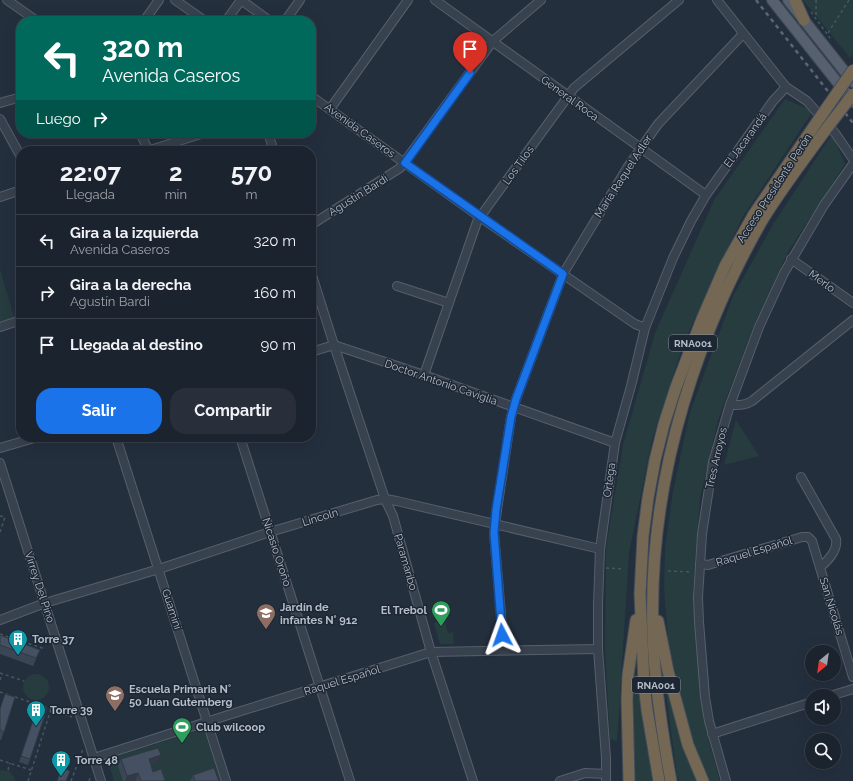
<!DOCTYPE html>
<html lang="es">
<meta charset="utf-8">
<style>
body{margin:0;font-family:Raleway,sans-serif;background:#282f3a;color:#f1f3f6;height:100vh;display:flex;flex-direction:column;font-size:15px;white-space:nowrap}
*{box-sizing:border-box;margin:0}
p{font-size:13px;color:#a0a4aa}
.icon{flex:none;width:22px;height:22px;fill:none;stroke:currentColor;stroke-width:2;stroke-linecap:round;stroke-linejoin:round}
.map{position:relative;flex:1;overflow:hidden}
.sheet{position:absolute;left:16px;top:146px;width:300px;height:296px;display:flex;flex-direction:column;background:#1b232e;border-radius:16px;box-shadow:0 4px 16px #0002,0 0 0 1px #39404a}
.sheet>*{flex:none}
.banner{position:absolute;left:16px;top:16px;width:300px;height:122px;border-radius:16px;box-shadow:0 4px 16px #0002,0 0 0 1px #39404a;background:#00695c;color:#fff;overflow:hidden}
.needle{width:26px;rotate:209deg}
.fabs{position:absolute;left:805px;top:645px;display:grid;gap:8px}
.fabs a{display:grid;place-items:center;width:36px;height:36px;border-radius:50%;background:#1b232e;box-shadow:0 4px 16px #0002,0 0 0 1px #39404a;font-size:20px}
.pin{position:absolute;display:grid;place-items:center;width:34px;height:34px;color:#fff;margin:-41px -17px;border-radius:50% 50% 50% 0;rotate:-45deg;box-shadow:0 0 4px #0007}
.pin .icon{rotate:45deg}
.me{position:absolute;width:44px;margin:-22px;rotate:356deg;stroke-linejoin:round;filter:drop-shadow(0 0 3px #0008)}
.turn{display:flex;align-items:center;gap:14px;height:84px;padding:0 20px;font-size:18px}
.turn .icon{width:52px;height:52px;stroke-width:2.5}
.turn b{display:block;font-size:28px;line-height:34px}
.then{display:flex;align-items:center;height:38px;padding:0 20px;background:#0003;gap:8px;font-size:15px}
.eta{display:flex;justify-content:space-evenly;align-items:center;height:68px;text-align:center}
.eta b{font-size:24px;font-weight:700;line-height:28px}
.action{display:flex;gap:8px;margin-top:auto;padding:8px 20px}
.action a{flex:1;height:46px;border-radius:16px;background:#1a73e8;color:#fff;font-size:16px;font-weight:700;line-height:46px;text-align:center}
.action a+a{background:#282f3a;color:#f1f3f6}
ul{padding:0;list-style:none}
li{display:flex;align-items:center;gap:12px;height:52px;padding:0 20px;border-top:1px solid #39404a}
li div{flex:1}
li b{display:block;font-size:15px}
li em{font-style:normal}
.map>svg:first-child{display:block}
</style>
<div class="map">
<svg width="853" height="781" viewBox="0 0 853 781">
<rect width="100%" height="100%" fill="#242f3e"/>
<g fill="#263c3f">
<polygon points="803,0 853,0 853,54 850,58"/>
<polygon points="785,99 813,111 742,218 684,342 652,440 629,553 617,741 610,739 605,648 606,548 623,445 655,333 714,200"/>
<polygon points="832,134 845,164 788,252 754,325 718,420 700,498 693,590 699,677 707,734 720,781 707,781 692,743 669,648 664,590 665,548 673,491 690,412 733,296 774,223"/>
<polygon points="0,270 15,319 0,324"/>
<polygon points="736,420 759,456 724,465"/>
<polygon points="444,619 448,633 453,632 454,644 440,644 434,623"/>
<polygon points="636,669 653,770 656,781 633,781 632,730"/>
<polygon points="663,672 687,752 699,781 679,781 677,775"/>
<circle cx="36" cy="687" r="13"/>
<polygon points="204,729 221,781 114,781 107,759"/>
<polygon points="0,770 9,771 14,777 15,781 0,781"/>
</g>
<g fill="none" stroke-linecap="round" stroke-linejoin="round">
<defs>
<g id="minor">
<polyline points="7,0 37,21"/>
<polyline points="175,0 205,21"/>
<polyline points="241,0 270,21"/>
<polyline points="435,0 706,195"/>
<polyline points="717,0 786,87 807,101 835,133 853,159"/>
<polyline points="144,21 159,0"/>
<polyline points="226,21 241,0"/>
<polyline points="285,21 300,0"/>
<polyline points="311,96 480,217 635,324 645,328"/>
<polyline points="0,103 21,97"/>
<polyline points="330,109 408,0"/>
<polyline points="0,119 21,157"/>
<polyline points="140,133 149,151"/>
<polyline points="268,133 274,151"/>
<polyline points="147,151 204,133"/>
<polyline points="0,197 21,190"/>
<polyline points="311,225 400,168 493,41 541,0"/>
<polyline points="791,259 853,303"/>
<polyline points="311,272 334,345 385,499 393,516 431,652 473,781"/>
<polyline points="397,286 449,303"/>
<polyline points="0,327 21,320"/>
<polyline points="311,352 334,345 424,375 615,443"/>
<polyline points="424,375 477,222 480,217 574,88 679,0"/>
<path d="M730,405C738,405 744,406 752,401L853,320"/>
<polyline points="116,437 226,781"/>
<polyline points="240,437 350,781"/>
<polyline points="0,448 38,437"/>
<polyline points="0,463 101,781"/>
<path d="M801,477L836,539C838,550 828,561 820,567"/>
<polyline points="700,564 708,565 802,537 808,537 812,541 853,677"/>
<polyline points="0,620 45,603 159,569 270,532 377,500 385,499 397,501 600,549"/>
<polyline points="504,650 494,533 497,510 511,417 516,399 563,274 627,168 658,124 743,34"/>
<polyline points="830,696 853,689"/>
<polyline points="712,734 812,702"/>
<polyline points="94,758 225,716 431,652 598,649"/>
<polyline points="560,781 585,773 606,774"/>
<polyline points="606,781 606,758 598,649 598,604 600,549 615,443 631,386 645,328 673,258 691,221 706,195 773,101 786,87"/>
<polyline points="726,781 709,721 705,697 699,622 698,597 702,534 713,462 730,405 759,327 784,273 824,205 853,164"/>
</g>
<g id="major">
<polyline points="772,0 853,102"/>
<polyline points="788,0 853,82"/>
</g>
<g id="highway">
<polyline points="795,0 804,20"/>
<polyline points="658,621 668,671 688,745 703,781"/>
<polyline points="629,781 627,700 628,675 636,620"/>
<polyline points="659,781 647,710 644,684 640,594 643,536 648,498 655,460 664,424 676,387 702,319 725,266 754,214 819,119"/>
<path d="M671,781C662,732 654,682 653,632C649,516 676,403 723,297C735,271 748,244 763,219C782,188 805,158 827,128"/>
</g>
</defs>
<use href="#minor" stroke="#565f6c" stroke-width="10"/>
<use href="#major" stroke="#414a57" stroke-width="12"/>
<use href="#highway" stroke="#434c59" stroke-width="13"/>
<g stroke="#44595c" stroke-width="1.5" stroke-dasharray="3 3" stroke-linecap="butt">
<polyline points="816,0 816,18"/>
<polyline points="811,12 830,38"/>
<polyline points="828,33 849,0"/>
<polyline points="0,516 5,517 0,532"/>
<polyline points="606,568 624,569"/>
<polyline points="668,571 692,572"/>
<polyline points="0,634 45,649"/>
<polyline points="0,673 24,681"/>
<polyline points="0,680 2,674"/>
<polyline points="0,692 9,695"/>
<polyline points="15,697 51,709"/>
<polyline points="0,760 31,770"/>
<polyline points="8,770 10,763"/>
<polyline points="28,781 51,709 72,717"/>
<polyline points="71,781 83,749"/>
<polyline points="89,781 91,775"/>
</g>
<use href="#minor" stroke="#38414e" stroke-width="8"/>
<use href="#major" stroke="#56606e" stroke-width="10"/>
<use href="#highway" stroke="#746855" stroke-width="11"/>
<polyline stroke="#5a6575" stroke-width="2.5" stroke-dasharray="4 4" stroke-linecap="butt" points="756,0 853,123"/>
<defs>
<g id="highway-bridge">
<polyline points="819,119 853,70"/>
<polyline points="827,128 853,94"/>
</g>
</defs>
<use href="#highway-bridge" stroke="#434c59" stroke-width="13" stroke-linecap="butt"/>
<use href="#highway-bridge" stroke="#746855" stroke-width="11"/>
</g>
<g fill="#3b4654">
<polygon points="0,635 40,650 33,666 0,654"/>
<polygon points="15,697 1,740 0,740 0,708"/>
<polygon points="38,706 47,709 28,765 19,762"/>
<polygon points="121,759 158,763 151,765 153,772 165,780 164,781 136,781 136,780 133,781 123,781 118,766"/>
<polygon points="193,775 219,781 190,781"/>
</g>
<g fill="#303945">
<polygon points="161,755 158,763 146,766 149,759"/>
<polygon points="138,773 136,780 133,781 125,781 127,776"/>
</g>
<g fill="#455162" stroke="#303945">
<polygon points="0,635 40,650 36,658 0,645"/>
<polygon points="5,694 15,697 4,732 0,730 0,709"/>
<polygon points="38,706 47,709 30,759 21,756"/>
<polygon points="158,748 161,755 149,759 153,772 161,769 165,780 163,781 141,781 138,773 127,776 121,759"/>
<polygon points="62,768 70,771 66,781 57,781"/>
<polygon points="214,768 219,781 195,781 193,775"/>
</g>
<g fill="none" stroke-linecap="round" stroke-linejoin="round">
<defs>
<polyline id="route" points="470,73 405,163 563,274 516,399 511,417 496,510 494,533 502,635"/>
</defs>
<use href="#route" stroke="#114b97" stroke-width="10"/>
<use href="#route" stroke="#1a73e8" stroke-width="7"/>
</g>
<defs>
<symbol id="stadium-pin" viewBox="-11 -11 22 30"><path d="M0 17L-7.5 6A9.5 9.5 0 1 1 7.5 6Z" fill="#2e9e5b" stroke="#1d2633"/><path d="M0-5a6.5 5 0 1 0 0 10a6.5 5 0 1 0 0-10ZM-3.5-1.8h7v3.6h-7Z" fill="#fff"/></symbol>
<symbol id="school-pin" viewBox="-11 -11 22 30"><path d="M0 17L-7.5 6A9.5 9.5 0 1 1 7.5 6Z" fill="#8d6e63" stroke="#1d2633"/><path d="M0-5L7-2L0 1L-7-2ZM-4 1L0 2.5L4 1V4Q0 6-4 4Z" fill="#fff"/></symbol>
<symbol id="building-pin" viewBox="-11 -11 22 30"><path d="M0 17L-7.5 6A9.5 9.5 0 1 1 7.5 6Z" fill="#0f9aa8" stroke="#1d2633"/><path d="M-4-6H4V6H1V3H-1V6H-4ZM-2.5-4.3h1.7v1.8h-1.7ZM.8-4.3h1.7v1.8H.8ZM-2.5-1h1.7V.8h-1.7ZM.8-1h1.7V.8H.8Z" fill="#fff"/></symbol>
</defs>
<g fill-rule="evenodd">
<use href="#stadium-pin" x="430" y="599" width="22" height="30"/>
<use href="#school-pin" x="255" y="602" width="22" height="30"/>
<use href="#building-pin" x="7" y="628" width="22" height="30"/>
<use href="#school-pin" x="104" y="684" width="22" height="30"/>
<use href="#building-pin" x="25" y="699" width="22" height="30"/>
<use href="#stadium-pin" x="171" y="716" width="22" height="30"/>
<use href="#building-pin" x="50" y="749" width="22" height="30"/>
</g>
<g text-anchor="middle" stroke-width="3" stroke-linejoin="round" paint-order="stroke">
<g fill="#1d2633" stroke="#878f9c" stroke-width="1">
<rect x="669" y="335" width="48" height="16" rx="3"/>
<rect x="632" y="677" width="48" height="16" rx="3"/>
</g>
<g font-size="10" font-weight="bold" fill="#b4bcc9">
<text x="693" y="347">RNA001</text>
<text x="656" y="689">RNA001</text>
</g>
<g font-size="11" fill="#b4bcc9" stroke="#1d2633">
<text transform="translate(570 98) rotate(36)" y="4">General Roca</text>
<text transform="translate(360 130) rotate(36)" y="4">Avenida Caseros</text>
<text transform="translate(745 140) rotate(-54)" y="4">El Jacarandá</text>
<text transform="translate(518 165) rotate(-54)" y="4">Los Tilos</text>
<text transform="translate(623 176) rotate(-57)" y="4">María Raquel Adler</text>
<text transform="translate(774 188) rotate(-57)" y="4">Acceso Presidente Perón</text>
<text transform="translate(358 195) rotate(-32)" y="4">Agustín Bardi</text>
<text transform="translate(822 281) rotate(36)" y="4">Merlo</text>
<text transform="translate(441 382) rotate(19)" y="4">Doctor Antonio Caviglia</text>
<text transform="translate(716 458) rotate(-77)" y="4">Tres Arroyos</text>
<text transform="translate(609 480) rotate(-82)" y="4">Ortega</text>
<text transform="translate(320 517) rotate(-17)" y="4">Lincoln</text>
<text transform="translate(754 551) rotate(-17)" y="4">Raquel Español</text>
<text transform="translate(277 552) rotate(72)" y="4">Nicasio Oroño</text>
<text transform="translate(406 562) rotate(74)" y="4">Paramaribo</text>
<text transform="translate(40 587) rotate(72)" y="4">Virrey Del Pino</text>
<text transform="translate(832 606) rotate(73)" y="4">San Nicolás</text>
<text transform="translate(172 609) rotate(72)" y="4">Guaminí</text>
<text transform="translate(342 680) rotate(-17)" y="4">Raquel Español</text>
</g>
<g font-size="11" font-weight="bold" fill="#b4bcc9" stroke="#1d2633" text-anchor="start">
<text x="280" y="611">Jardín de<tspan x="280" dy="13">infantes N° 912</tspan></text>
<text x="427" y="614" text-anchor="end">El Trebol</text>
<text x="32" y="643">Torre 37</text>
<text x="129" y="693">Escuela Primaria N°<tspan x="129" dy="13">50 Juan Gutemberg</tspan></text>
<text x="50" y="714">Torre 39</text>
<text x="196" y="731">Club wilcoop</text>
<text x="75" y="764">Torre 48</text>
</g>
</g>
</svg>
<div class="fabs">
<a><svg class="needle" viewBox="-14 -14 28 28"><path d="M0-13l5 13h-10z" fill="#e53935"/><path d="M0 13l5-13h-10z" fill="#a0a4aa"/></svg></a>
<a><svg class="icon" aria-label="sound" viewBox="0 0 24 24"><path d="M4 9h4l5-4v14l-5-4H4zM17 9q2 3 0 6"/></svg></a>
<a><svg class="icon" aria-label="search" viewBox="0 0 24 24"><circle cx="10" cy="10" r="6"/><path d="M15 15l6 6"/></svg></a>
</div>
<div class="pin" style="left:470px;top:73px;background:#d93025"><svg class="icon" aria-label="arrive" viewBox="0 0 24 24"><path d="M6 21V4h12l-3 4 3 4H6"/></svg></div>
<svg class="me" style="left:502px;top:635px" viewBox="-20 -20 40 40"><path d="M0-17L14 15 0 8-14 15z" fill="#1a73e8" stroke="#fff" stroke-width="4"/></svg>
<div class="banner">
<div class="turn"><svg class="icon" aria-label="left" viewBox="0 0 24 24"><path d="M17 20v-9H6M10 6l-5 5 5 5"/></svg><div><b>320 m</b>Avenida Caseros</div></div>
<div class="then">Luego<svg class="icon" aria-label="right" viewBox="0 0 24 24"><path d="M7 20v-9h11M14 6l5 5-5 5"/></svg></div>
</div>
<section class="sheet">
<div class="eta">
<div><b>22:07</b><p>Llegada</p></div>
<div><b>2</b><p>min</p></div>
<div><b>570</b><p>m</p></div>
</div>
<ul>
<li><svg class="icon" aria-label="left" viewBox="0 0 24 24"><path d="M17 20v-9H6M10 6l-5 5 5 5"/></svg><div><b>Gira a la izquierda</b><p>Avenida Caseros</p></div><em>320 m</em></li>
<li><svg class="icon" aria-label="right" viewBox="0 0 24 24"><path d="M7 20v-9h11M14 6l5 5-5 5"/></svg><div><b>Gira a la derecha</b><p>Agustín Bardi</p></div><em>160 m</em></li>
<li><svg class="icon" aria-label="arrive" viewBox="0 0 24 24"><path d="M6 21V4h12l-3 4 3 4H6"/></svg><div><b>Llegada al destino</b></div><em>90 m</em></li>
</ul>
<div class="action"><a>Salir</a><a>Compartir</a></div>
</section>
</div>
